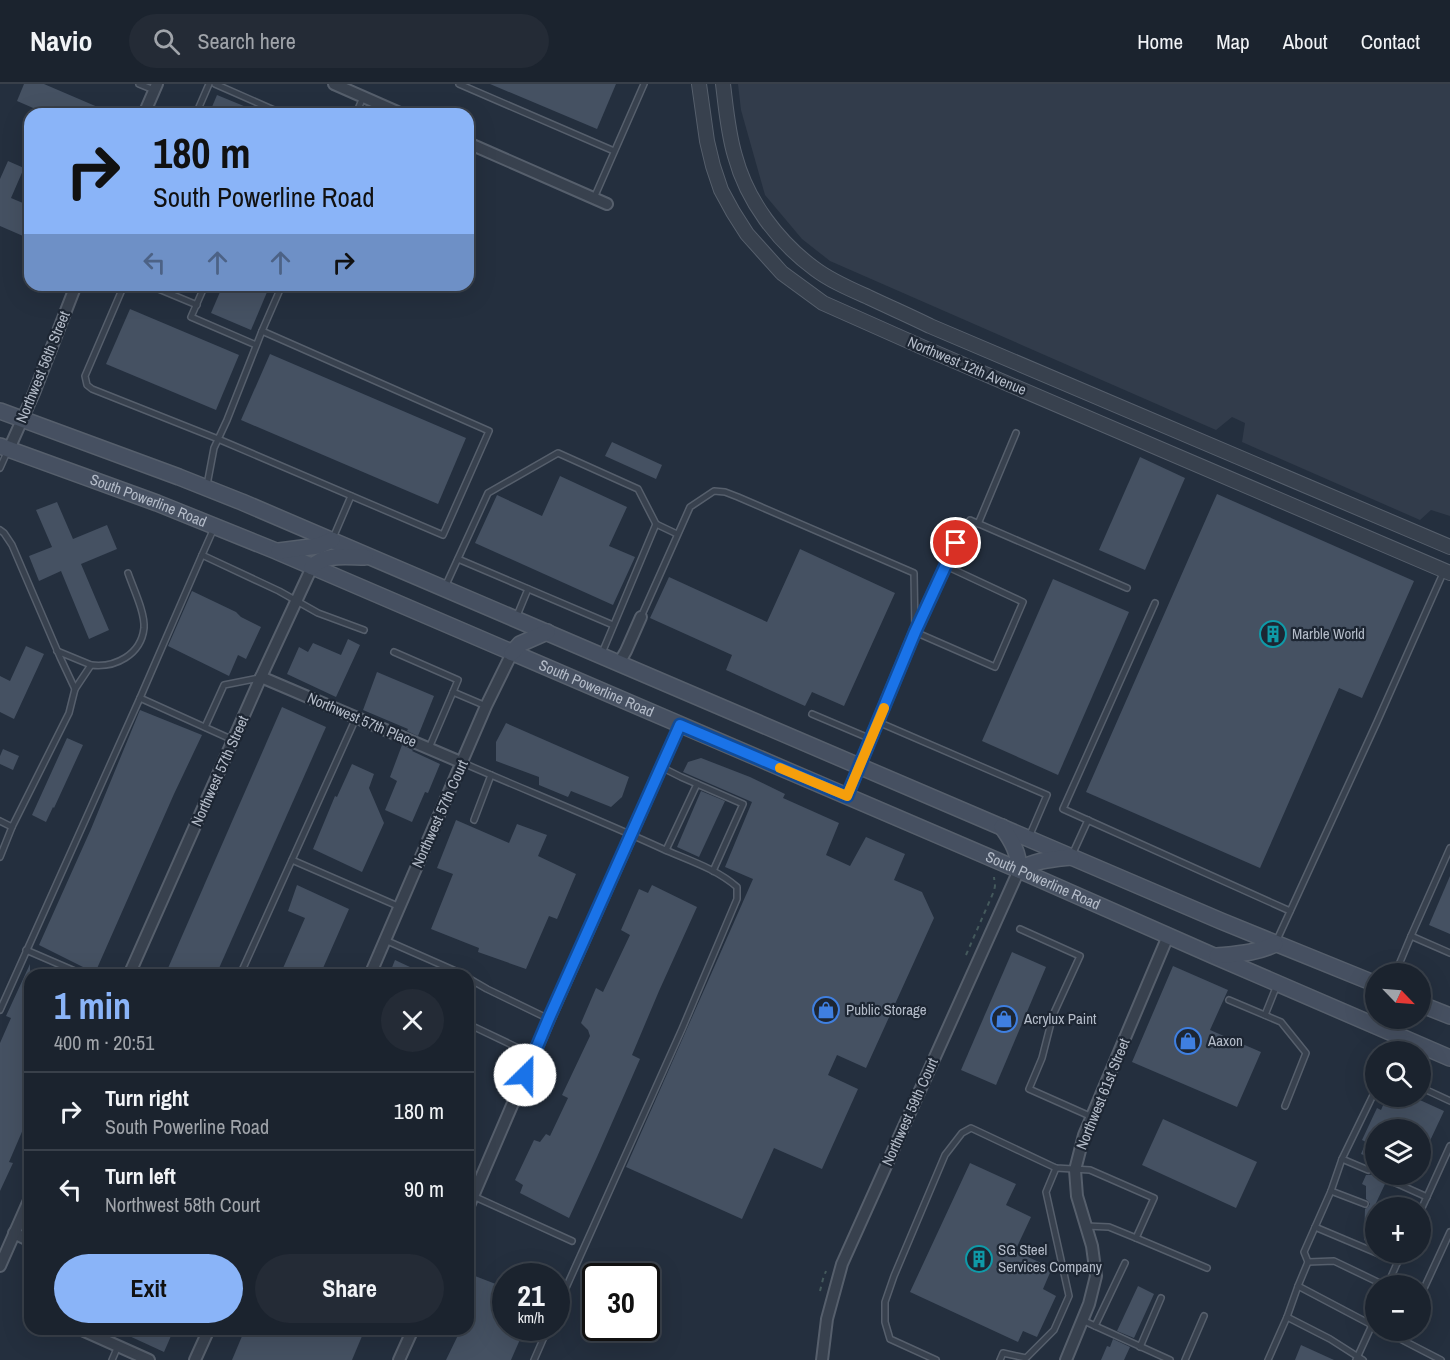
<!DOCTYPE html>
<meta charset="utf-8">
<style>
body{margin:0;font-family:"Archivo Narrow",sans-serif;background:#242b36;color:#f1f3f6;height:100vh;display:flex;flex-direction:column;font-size:22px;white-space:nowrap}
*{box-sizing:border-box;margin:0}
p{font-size:20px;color:#a0a4aa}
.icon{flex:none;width:33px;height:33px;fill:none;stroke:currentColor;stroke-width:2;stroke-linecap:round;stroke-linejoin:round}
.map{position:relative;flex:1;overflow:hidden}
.details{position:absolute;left:24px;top:885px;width:450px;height:366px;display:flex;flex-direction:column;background:#1b232e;border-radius:18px;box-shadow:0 6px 24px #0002,0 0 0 2px #39404a}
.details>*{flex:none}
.top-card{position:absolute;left:24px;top:24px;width:450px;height:183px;border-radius:18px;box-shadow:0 6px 24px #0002,0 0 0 2px #39404a;background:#8ab4f8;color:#111;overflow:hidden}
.needle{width:39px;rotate:115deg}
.controls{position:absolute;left:1365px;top:879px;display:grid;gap:12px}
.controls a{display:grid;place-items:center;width:66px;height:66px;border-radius:50%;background:#1b232e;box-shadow:0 6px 24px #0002,0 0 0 2px #39404a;font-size:30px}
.speed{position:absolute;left:492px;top:1179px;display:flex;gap:12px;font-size:30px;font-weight:700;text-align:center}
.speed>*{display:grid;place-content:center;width:78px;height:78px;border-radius:50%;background:#1b232e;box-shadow:0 6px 24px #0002,0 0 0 2px #39404a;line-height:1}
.speed small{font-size:15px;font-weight:400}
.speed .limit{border:3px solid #111;border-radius:9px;background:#fff;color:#111}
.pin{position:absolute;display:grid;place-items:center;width:51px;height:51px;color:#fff;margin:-26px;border:3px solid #fff;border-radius:50%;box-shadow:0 2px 6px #0007}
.me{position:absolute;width:66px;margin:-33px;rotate:23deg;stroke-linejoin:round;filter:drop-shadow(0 0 4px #0008)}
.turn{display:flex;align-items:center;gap:21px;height:126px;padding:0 30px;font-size:27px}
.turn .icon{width:78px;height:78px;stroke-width:2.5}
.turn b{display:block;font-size:42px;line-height:51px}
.lanes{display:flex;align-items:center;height:57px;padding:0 30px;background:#0003;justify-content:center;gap:30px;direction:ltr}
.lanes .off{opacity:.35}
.round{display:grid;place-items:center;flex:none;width:63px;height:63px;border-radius:32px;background:#242b36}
.summary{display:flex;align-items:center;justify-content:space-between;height:102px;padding:0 30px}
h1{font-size:36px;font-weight:700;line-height:45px;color:#8ab4f8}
.cta{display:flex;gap:12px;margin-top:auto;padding:12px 30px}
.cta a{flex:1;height:69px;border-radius:36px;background:#8ab4f8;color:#111;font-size:24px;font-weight:700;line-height:69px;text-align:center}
.cta a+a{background:#242b36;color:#f1f3f6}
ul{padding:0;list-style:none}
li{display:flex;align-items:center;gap:18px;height:78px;padding:0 30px;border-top:2px solid #39404a}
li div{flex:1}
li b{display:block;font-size:22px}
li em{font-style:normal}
header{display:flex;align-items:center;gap:36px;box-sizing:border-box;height:84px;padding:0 30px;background:#1b232e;border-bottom:2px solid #39404a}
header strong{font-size:28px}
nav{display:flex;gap:33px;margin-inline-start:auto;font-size:21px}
.search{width:420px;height:54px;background:#242b36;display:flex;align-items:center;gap:15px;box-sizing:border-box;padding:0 21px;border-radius:33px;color:#a0a4aa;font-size:22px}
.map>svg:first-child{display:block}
</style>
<header>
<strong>Navio</strong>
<div class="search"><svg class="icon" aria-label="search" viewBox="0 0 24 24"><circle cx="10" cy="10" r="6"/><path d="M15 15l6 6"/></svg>Search here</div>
<nav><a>Home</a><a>Map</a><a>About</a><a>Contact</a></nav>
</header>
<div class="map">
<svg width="1450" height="1276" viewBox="0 0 1450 1276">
<rect width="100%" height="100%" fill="#242f3e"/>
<polygon fill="#323c4b" points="738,0 1450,0 1450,432 1431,426 1420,436 1242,358 1245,339 1232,333 1216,346 830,177 802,155 765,111 741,26"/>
<g fill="#455162">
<polygon points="24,0 44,0 114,30 47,30 17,17"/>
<polygon points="490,0 616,0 597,45"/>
<polygon points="217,11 263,30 209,30"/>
<polygon points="8,77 24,84 11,114 30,122 30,155 0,142 0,95"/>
<polygon points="223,201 270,201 251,246 211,229"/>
<polygon points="130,225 239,271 216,326 106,280"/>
<polygon points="270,270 466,354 438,420 241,336"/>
<polygon points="612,358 662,381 656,395 605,372"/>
<polygon points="1140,373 1185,394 1145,486 1099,466"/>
<polygon points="560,392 627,423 609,462 635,473 613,521 475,459 497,411 542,432"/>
<polygon points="1217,410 1414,497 1362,614 1339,604 1260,784 1086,708"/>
<polygon points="57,418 73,455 107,441 117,465 81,480 109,546 89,555 61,487 39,497 29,472 52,463 36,426"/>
<polygon points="800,465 895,509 844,622 812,608 805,622 726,586 732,571 650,534 669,493 767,538"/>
<polygon points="1053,495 1129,528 1058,691 982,657"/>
<polygon points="192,507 236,528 241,533 261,543 246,575 238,571 229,592 168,562"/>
<polygon points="348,555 360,561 336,613 287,590 299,563 308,568 313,559 341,571"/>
<polygon points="26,562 44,570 14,635 0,628 0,592 10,597"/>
<polygon points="377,588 434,612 418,652 407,647 408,645 363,626"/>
<polygon points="282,623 326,643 216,891 165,891"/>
<polygon points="140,626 202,651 174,710 95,889 39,861 91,745"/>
<polygon points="506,639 629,693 622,713 611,723 571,707 568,713 539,701 539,693 496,677 496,658"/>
<polygon points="67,654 83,661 54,724 53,723 46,738 32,731"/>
<polygon points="402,661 413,666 412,667 440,680 428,709 425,708 412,738 385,726 397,697 390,693"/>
<polygon points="3,665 19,672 13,686 0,680 0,672"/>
<polygon points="701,674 750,693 785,710 783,714 839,739 826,771 850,782 866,753 905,770 894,796 922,808 934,834 866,984 837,971 828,991 858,1005 822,1085 774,1064 742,1135 626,1083 753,795 725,783 752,718 683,688 688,678"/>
<polygon points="352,680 374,690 369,704 384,739 362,788 313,765 335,712 337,713"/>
<polygon points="701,707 725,717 699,773 677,763"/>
<polygon points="456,736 509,759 517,740 547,751 538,772 576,790 557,835 549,832 526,885 478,868 479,864 431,845 453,790 437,784"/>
<polygon points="1450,792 1450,850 1429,841"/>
<polygon points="297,801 349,825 320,891 280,891 305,834 288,827"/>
<polygon points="652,801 697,823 659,907 632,971 640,975 597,1073 569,1134 520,1109 523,1101 515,1096 534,1056 540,1058 546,1050 550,1052 568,1014 562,1011 590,952 588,946 581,939 596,904 603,908 630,851 621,846 639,805 648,809"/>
<polygon points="1012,868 1046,883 996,1001 961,986"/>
<polygon points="395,876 427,891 389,891"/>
<polygon points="30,880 30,1029 9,1078 13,1079 0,1107 0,959 11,934 6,932"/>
<polygon points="1173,882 1228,906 1210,946 1261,968 1237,1023 1132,978"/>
<polygon points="1387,1012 1411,1012 1444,1027 1420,1078 1420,1046 1376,1046 1376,1076 1361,1070 1366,1058 1362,1056 1377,1024 1381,1026"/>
<polygon points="1163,1035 1257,1078 1236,1124 1142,1081"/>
<polygon points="970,1079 1016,1100 1006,1121 1031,1133 1015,1167 1052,1184 1043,1205 1056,1212 1037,1253 1023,1247 1018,1258 910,1208"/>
<polygon points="1385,1090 1382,1095 1385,1100 1376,1119 1375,1161 1364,1156 1365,1125 1368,1123 1370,1120 1368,1117 1366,1115 1366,1102 1362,1100 1366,1091"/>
<polygon points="475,1192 506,1204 506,1244 525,1244 511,1276 446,1276 461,1245 468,1245 468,1208"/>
<polygon points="1138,1202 1154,1210 1134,1254 1117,1247"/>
<polygon points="114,1245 174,1245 164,1268"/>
<polygon points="245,1245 365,1245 352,1276 232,1276"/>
<polygon points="1113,1255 1130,1263 1124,1276 1101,1276 1107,1262 1110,1263"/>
<polygon points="1301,1261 1334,1276 1295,1276"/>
</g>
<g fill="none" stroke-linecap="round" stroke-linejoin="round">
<defs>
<g id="service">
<polyline points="139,0 154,6"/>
<polyline points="215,0 283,30"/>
<polyline points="459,0 614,67"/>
<polyline points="196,30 209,0"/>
<polyline points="356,30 363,13"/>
<polyline points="594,114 644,0"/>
<polyline points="124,201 85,292 87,301 92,305 218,355 443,451 489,347 262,247 227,336 214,364 207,401"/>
<polyline points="149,201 197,221"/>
<polyline points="205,201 191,233 256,261"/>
<polyline points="262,247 282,201"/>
<polyline points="0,384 8,366"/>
<polyline points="978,440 1016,349"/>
<polyline points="214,444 202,471 279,507 318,529 364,546"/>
<polyline points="0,446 4,449 12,461 60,573 75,605 69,629 12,743"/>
<polyline points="333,454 351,412"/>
<polyline points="956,459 970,436 1127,504"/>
<polyline points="458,475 613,541"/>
<polyline points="445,503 488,409 558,369 638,405 656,440 677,450"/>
<polyline points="1155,519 1063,725 1290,827"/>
<polyline points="641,533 690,423 714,407 725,408 738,413 914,489 915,548 995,583 1023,518 946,482"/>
<polyline points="516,534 528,505"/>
<polyline points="57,567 91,581 75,605"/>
<polyline points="394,568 458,596 453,608"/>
<polyline points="602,569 656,440"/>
<path d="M91,581C115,584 141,571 144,544C145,528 133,504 128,489"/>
<polyline points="140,614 233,656"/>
<polyline points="812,630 871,655"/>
<polyline points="878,638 1047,711 1029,753"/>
<polyline points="205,643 224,601 259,594"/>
<polyline points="429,664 453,608 486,622"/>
<path d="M463,679C530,708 597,735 663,765C688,776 717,785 737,803V815L682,945L556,1226"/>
<polyline points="661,683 681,693 743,720 713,787"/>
<polyline points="474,736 491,691"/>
<polyline points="0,737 12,743 0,773"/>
<polyline points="1450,764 1411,852 1450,869"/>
<polyline points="666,766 697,700"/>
<polyline points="1072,771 1088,736"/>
<polyline points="292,776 400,823"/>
<polyline points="1020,845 1080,872 1053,931 1042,974 1029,1005 1092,1033"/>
<polyline points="385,856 460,889 460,891"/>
<polyline points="1276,858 1377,638 1444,487"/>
<polyline points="26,866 84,891"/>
<polyline points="1395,890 1411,852"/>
<polyline points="240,891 356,634"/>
<polyline points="468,894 487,905 549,935"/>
<polyline points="1229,916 1281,938 1306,969 1285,1022"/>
<polyline points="0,926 140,614 202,471"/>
<polyline points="1265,931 1277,901"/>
<polyline points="468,940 533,971"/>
<polyline points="1399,968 1405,956"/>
<polyline points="1420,1003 1450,1017"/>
<polyline points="1342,1075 1331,1107 1365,1120"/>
<polyline points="1368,1086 1342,1075 1376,1005"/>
<polyline points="1387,1095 1427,1113"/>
<polyline points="1331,1107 1304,1168 1308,1178 1298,1202 1372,1241 1356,1276"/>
<polyline points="473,1112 572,1157"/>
<polyline points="1420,1128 1450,1062"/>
<polyline points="1315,1143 1398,1178"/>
<polyline points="1136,1154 1207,1184"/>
<polyline points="1308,1178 1334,1177 1386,1202"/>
<polyline points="1387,1202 1402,1168"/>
<polyline points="1420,1213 1450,1148"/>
<polyline points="1287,1233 1298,1202"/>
<polyline points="1082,1236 1170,1276"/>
<polyline points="1095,1242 1125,1179"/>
<polyline points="1374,1242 1372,1241 1376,1232"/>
<polyline points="1383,1246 1441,1276"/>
<polyline points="1140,1263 1161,1214"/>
<polyline points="112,1276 118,1262"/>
<polyline points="534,1276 548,1244"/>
<polyline points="936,1276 890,1255 885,1238 885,1218 894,1192 945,1071 962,1049 971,1044 1056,1084 1090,1086 1154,1114 1136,1154 1109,1143 1086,1142"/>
<polyline points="1000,1276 1003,1269 1026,1274 1054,1246 1069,1212 1046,1108 1056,1084"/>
<polyline points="1185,1276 1204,1232"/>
<polyline points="1268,1276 1287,1233 1330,1255 1363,1276"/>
</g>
<g id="minor">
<polyline points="334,0 402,30"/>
<polyline points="144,30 157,0"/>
<polyline points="468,59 607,120"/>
<polyline points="9,365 34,309 76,201"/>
<polyline points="619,579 626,567 641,533"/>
<polyline points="261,593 463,679"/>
<polyline points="847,712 915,548 956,459"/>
<polyline points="129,891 261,593 312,483"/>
<polyline points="370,891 486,622 512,569"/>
<polyline points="468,1124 549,935 680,641"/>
<polyline points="14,1149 30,1157"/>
<polyline points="0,1182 30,1114"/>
<polyline points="83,1245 82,1246 149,1276"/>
<polyline points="195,1276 209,1245"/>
<polyline points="399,1276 413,1245"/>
<polyline points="822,1276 827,1235 842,1180 1019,786"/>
<polyline points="1066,1276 1089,1220 1096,1192 1092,1162 1077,1112 1075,1086 1084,1051 1168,852"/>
</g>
<g id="tertiary">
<polyline points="699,0 707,57 713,82 721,106 733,128 747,150 782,189 823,219 922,263 1450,489"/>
<path d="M723,0C726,24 728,49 735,72C747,117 778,158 815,185C831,197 850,205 868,213C889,223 910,232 930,242L1450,463"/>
</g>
<g id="secondary">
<polyline points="0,327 179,393 242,418 1221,837 1376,900"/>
<path id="s1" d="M0,362L157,419L276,467L1019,786L1214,872L1450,974"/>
<polyline points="279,467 318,462 332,456"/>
<path d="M312,483C325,469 347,473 365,473"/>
<polyline points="512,569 520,560 547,548"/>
<path d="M1002,743C1012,757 1019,769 1019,786"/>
<path d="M1019,786C1035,776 1053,775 1071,773"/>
<path d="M1217,872C1237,870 1257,869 1275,860"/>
<polyline points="1420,920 1450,932"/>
</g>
</defs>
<use href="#service" stroke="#565f6c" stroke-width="8"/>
<use href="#minor" stroke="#565f6c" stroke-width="14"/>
<use href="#tertiary" stroke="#565f6c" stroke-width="16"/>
<use href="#secondary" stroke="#565f6c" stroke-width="18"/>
<g stroke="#44595c" stroke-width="2" stroke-dasharray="4.5 4.5" stroke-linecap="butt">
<polyline points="966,871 994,807 995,802 994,793"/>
<polyline points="820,1207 823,1195 826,1187"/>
</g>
<use href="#service" stroke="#38414e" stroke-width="5"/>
<use href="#minor" stroke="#38414e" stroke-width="10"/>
<use href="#tertiary" stroke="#38414e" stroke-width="14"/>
<use href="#secondary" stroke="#465061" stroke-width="15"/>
</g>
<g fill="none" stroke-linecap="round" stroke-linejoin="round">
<defs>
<polyline id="route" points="525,991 549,934 680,641 847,712 915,548 956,459"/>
</defs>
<use href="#route" stroke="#114b97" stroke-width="15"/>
<use href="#route" stroke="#1a73e8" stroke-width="10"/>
<polyline stroke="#f59e0b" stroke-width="10" points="780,684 847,712 884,624"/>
</g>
<defs>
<symbol id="building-ring" viewBox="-11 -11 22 22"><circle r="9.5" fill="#1d2633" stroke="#0f9aa8" stroke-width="1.5"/><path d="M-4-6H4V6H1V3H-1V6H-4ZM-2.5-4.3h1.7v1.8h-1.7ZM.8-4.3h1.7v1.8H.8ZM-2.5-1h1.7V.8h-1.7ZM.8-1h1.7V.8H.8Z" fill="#0f9aa8"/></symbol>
<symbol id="shop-ring" viewBox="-11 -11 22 22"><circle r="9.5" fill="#1d2633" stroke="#3f7fe0" stroke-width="1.5"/><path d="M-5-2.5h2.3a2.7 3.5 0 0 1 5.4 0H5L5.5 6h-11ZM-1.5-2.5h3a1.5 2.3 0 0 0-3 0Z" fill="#3f7fe0"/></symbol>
</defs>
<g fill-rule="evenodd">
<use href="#building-ring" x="1258" y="535" width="30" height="30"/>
<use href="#shop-ring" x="811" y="911" width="30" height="30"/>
<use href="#shop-ring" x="989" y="920" width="30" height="30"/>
<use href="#shop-ring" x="1173" y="942" width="30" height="30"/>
<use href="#building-ring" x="964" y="1160" width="30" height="30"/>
</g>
<g text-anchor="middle" stroke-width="4.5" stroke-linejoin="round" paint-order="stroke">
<g font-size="15" fill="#b4bcc9" stroke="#1d2633">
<text transform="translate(967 282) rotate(23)" y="5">Northwest 12th Avenue</text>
<text transform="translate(43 283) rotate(-68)" y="5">Northwest 56th Street</text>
<text dy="5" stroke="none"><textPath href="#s1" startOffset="158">South Powerline Road</textPath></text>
<text dy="5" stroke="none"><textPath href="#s1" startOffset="644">South Powerline Road</textPath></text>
<text transform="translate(362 636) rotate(23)" y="5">Northwest 57th Place</text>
<text transform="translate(220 687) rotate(-66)" y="5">Northwest 57th Street</text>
<text transform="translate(440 730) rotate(-66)" y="5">Northwest 57th Court</text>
<text dy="5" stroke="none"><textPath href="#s1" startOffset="1130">South Powerline Road</textPath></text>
<text transform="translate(1103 1010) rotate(-68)" y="5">Northwest 61st Street</text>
<text transform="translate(910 1028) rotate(-66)" y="5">Northwest 59th Court</text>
</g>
<g font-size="15" fill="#b4bcc9" stroke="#1d2633" text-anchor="start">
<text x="1292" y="555">Marble World</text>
<text x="846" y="931">Public Storage</text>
<text x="1024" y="940">Acrylux Paint</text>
<text x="1208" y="962">Aaxon</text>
<text x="998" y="1171">SG Steel<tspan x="998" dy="17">Services Company</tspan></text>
</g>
</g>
</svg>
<div class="controls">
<a><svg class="needle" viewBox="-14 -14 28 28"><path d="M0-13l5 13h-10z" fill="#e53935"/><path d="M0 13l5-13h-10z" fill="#a0a4aa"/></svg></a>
<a><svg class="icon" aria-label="search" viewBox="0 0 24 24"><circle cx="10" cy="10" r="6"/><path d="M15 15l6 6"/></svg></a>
<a><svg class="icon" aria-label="layers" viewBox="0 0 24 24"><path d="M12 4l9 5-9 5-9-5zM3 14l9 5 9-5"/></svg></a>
<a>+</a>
<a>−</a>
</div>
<div class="speed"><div>21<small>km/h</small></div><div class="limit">30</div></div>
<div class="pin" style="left:956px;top:459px;background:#d93025"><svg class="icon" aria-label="arrive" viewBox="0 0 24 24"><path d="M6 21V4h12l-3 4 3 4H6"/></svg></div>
<svg class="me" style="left:525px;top:991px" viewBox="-20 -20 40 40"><circle r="19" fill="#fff"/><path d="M0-13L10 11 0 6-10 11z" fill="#1a73e8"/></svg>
<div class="top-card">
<div class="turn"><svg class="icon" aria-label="right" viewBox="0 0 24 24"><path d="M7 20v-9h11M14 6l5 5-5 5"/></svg><div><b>180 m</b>South Powerline Road</div></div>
<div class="lanes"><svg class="icon off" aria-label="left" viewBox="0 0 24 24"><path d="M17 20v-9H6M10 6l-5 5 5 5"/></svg><svg class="icon off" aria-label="ahead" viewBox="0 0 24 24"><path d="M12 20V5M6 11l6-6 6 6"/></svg><svg class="icon off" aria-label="ahead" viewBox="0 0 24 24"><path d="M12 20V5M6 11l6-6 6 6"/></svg><svg class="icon" aria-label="right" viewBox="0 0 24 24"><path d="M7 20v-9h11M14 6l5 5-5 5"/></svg></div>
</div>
<section class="details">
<div class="summary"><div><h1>1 min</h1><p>400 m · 20:51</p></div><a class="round"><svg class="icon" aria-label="close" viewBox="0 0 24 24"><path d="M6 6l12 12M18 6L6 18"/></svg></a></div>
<ul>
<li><svg class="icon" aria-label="right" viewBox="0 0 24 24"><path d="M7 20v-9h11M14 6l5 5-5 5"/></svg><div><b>Turn right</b><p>South Powerline Road</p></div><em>180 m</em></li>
<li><svg class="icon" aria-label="left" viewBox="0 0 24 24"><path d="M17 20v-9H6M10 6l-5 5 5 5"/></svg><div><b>Turn left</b><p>Northwest 58th Court</p></div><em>90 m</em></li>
</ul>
<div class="cta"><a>Exit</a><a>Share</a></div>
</section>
</div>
